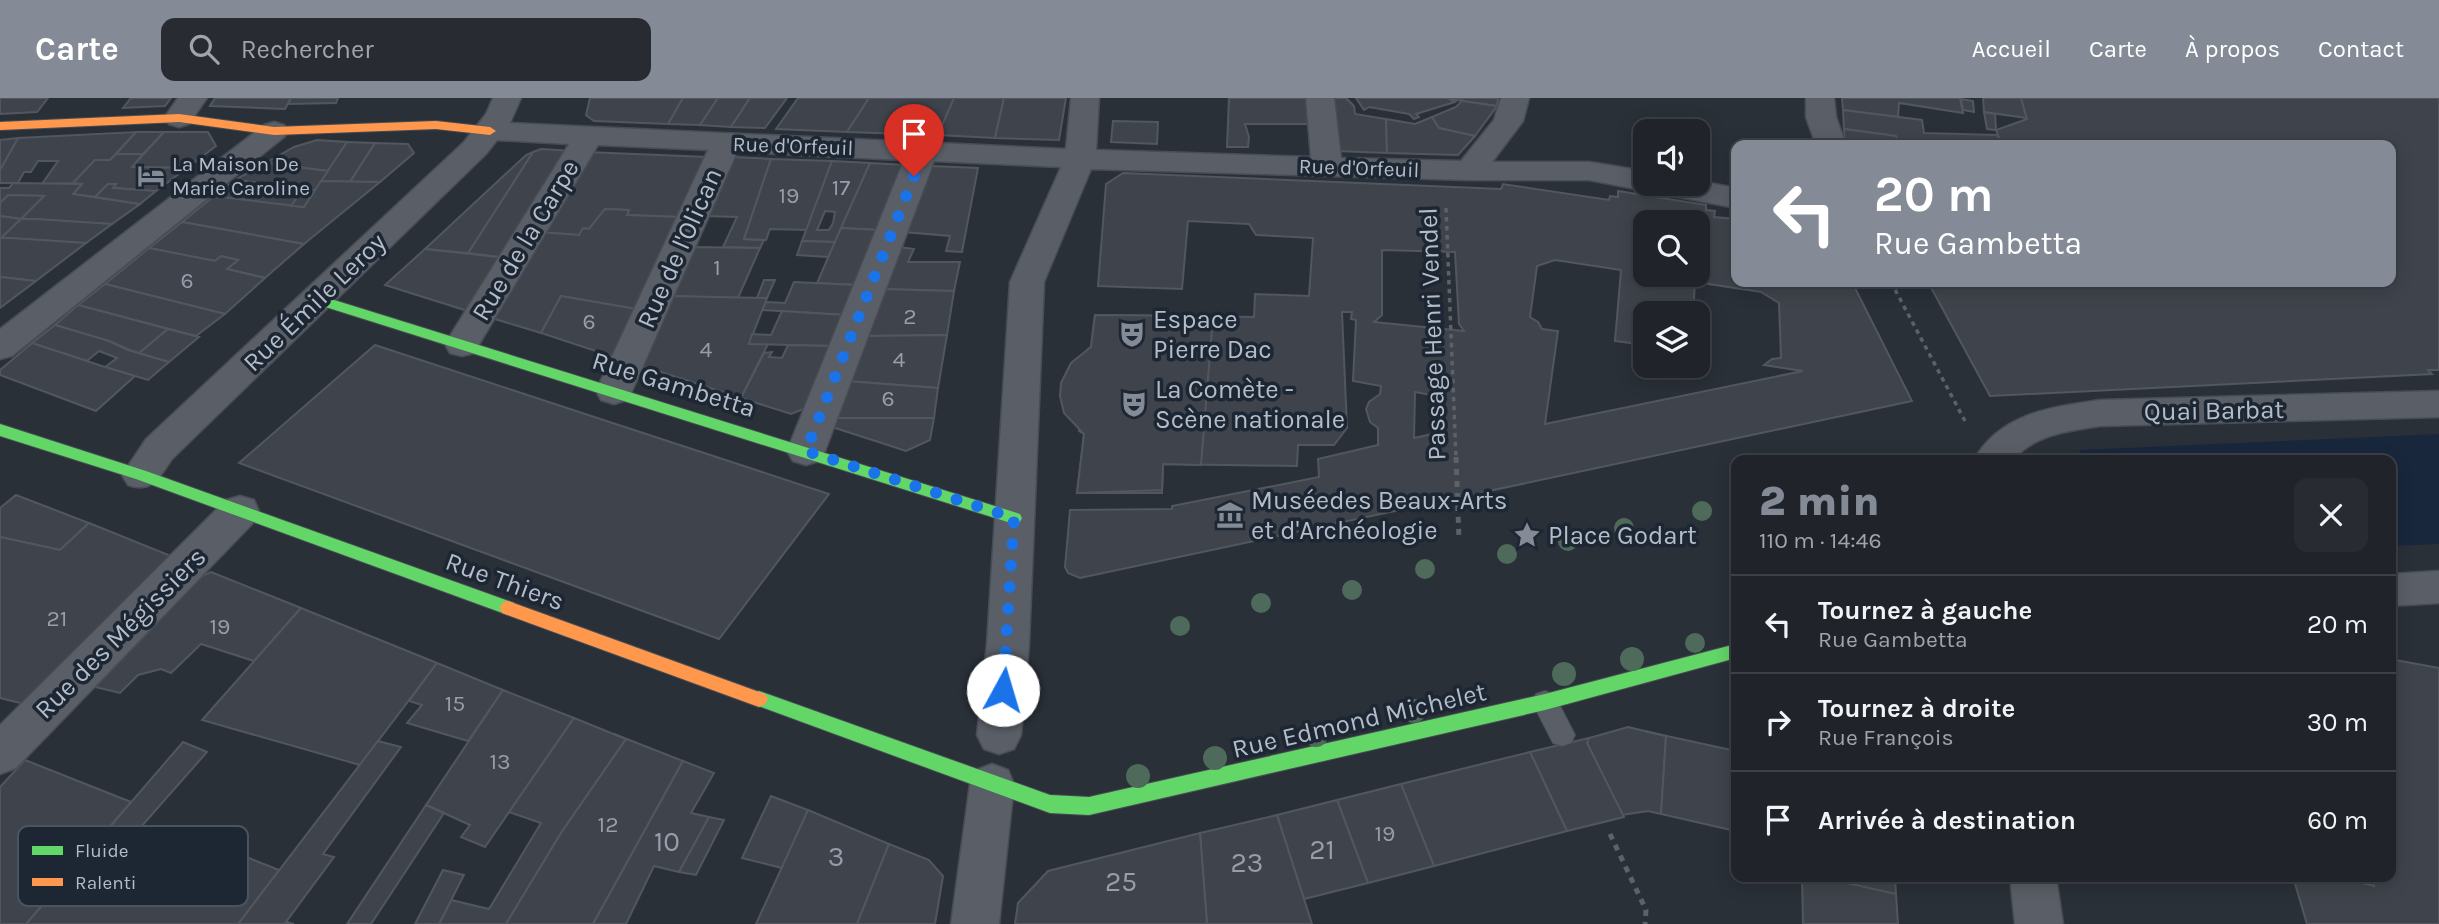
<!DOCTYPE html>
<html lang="fr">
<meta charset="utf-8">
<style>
body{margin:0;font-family:Karla,sans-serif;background:#282c32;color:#f1f3f6;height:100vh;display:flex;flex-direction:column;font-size:26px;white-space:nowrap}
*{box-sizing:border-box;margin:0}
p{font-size:23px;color:#a2a4a8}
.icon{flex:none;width:38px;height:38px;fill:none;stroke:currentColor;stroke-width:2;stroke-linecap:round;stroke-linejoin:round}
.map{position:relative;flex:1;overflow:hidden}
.sheet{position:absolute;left:1731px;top:357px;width:665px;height:427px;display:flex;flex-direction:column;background:#20242a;border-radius:14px;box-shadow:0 4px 18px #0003,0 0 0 2px #3d4147}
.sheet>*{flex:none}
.hud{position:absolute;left:1731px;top:42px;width:665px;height:147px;border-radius:14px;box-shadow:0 4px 18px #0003,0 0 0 2px #3d4147;background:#848b96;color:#fff;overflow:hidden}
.controls{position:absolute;left:1633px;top:21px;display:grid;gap:14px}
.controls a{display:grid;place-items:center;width:77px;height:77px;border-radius:14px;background:#20242a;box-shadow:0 4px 18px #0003,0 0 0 2px #3d4147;font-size:35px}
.pin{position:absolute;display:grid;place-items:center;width:60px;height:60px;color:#fff;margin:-72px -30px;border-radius:50% 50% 50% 0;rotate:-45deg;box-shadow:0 0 7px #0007}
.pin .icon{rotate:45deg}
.me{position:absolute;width:77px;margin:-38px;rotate:6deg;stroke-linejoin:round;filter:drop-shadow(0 0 5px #0008)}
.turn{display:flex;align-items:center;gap:24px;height:147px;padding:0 28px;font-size:32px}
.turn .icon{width:91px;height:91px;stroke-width:2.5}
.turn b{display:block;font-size:49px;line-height:60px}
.round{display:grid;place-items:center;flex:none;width:74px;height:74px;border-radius:14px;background:#282c32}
.summary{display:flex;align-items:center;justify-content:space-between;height:119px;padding:0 28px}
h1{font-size:42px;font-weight:800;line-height:52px;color:#848b96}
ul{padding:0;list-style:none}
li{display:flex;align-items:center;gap:21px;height:98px;padding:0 28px;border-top:2px solid #3d4147}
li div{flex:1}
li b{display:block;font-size:26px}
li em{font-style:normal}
header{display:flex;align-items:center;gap:42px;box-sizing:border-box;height:98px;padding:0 35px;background:#848b96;color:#fff}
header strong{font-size:33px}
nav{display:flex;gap:38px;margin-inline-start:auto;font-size:24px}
.search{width:490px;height:63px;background:#282c32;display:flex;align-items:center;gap:18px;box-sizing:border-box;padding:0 24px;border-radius:14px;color:#a2a4a8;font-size:26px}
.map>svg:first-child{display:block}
</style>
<header>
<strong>Carte</strong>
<div class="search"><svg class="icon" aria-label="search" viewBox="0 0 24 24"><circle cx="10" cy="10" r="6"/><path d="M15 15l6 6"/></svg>Rechercher</div>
<nav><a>Accueil</a><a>Carte</a><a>À propos</a><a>Contact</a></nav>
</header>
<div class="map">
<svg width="2439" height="826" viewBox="0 0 2439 826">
<rect width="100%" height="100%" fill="#2a3038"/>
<polygon fill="#19273c" points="2439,336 2439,446 2391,448 2390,362 2084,362 2079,352"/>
<g fill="#3f444c" stroke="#52575f" stroke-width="2" fill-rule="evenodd">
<polygon points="0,0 48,0 37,14 0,16"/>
<polygon points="131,0 171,0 165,8 123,10"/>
<polygon points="215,0 291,0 285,11 210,8"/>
<polygon points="291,0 338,0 336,5 288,6"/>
<polygon points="590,0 683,0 668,26 594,23 586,17"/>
<polygon points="683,0 718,0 700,27 668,26"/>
<polygon points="718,0 750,0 731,29 700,27"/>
<polygon points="750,0 787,0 765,30 731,29"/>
<polygon points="798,0 869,0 847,34 776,31"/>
<polygon points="869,0 954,0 938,37 847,34"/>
<polygon points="954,0 1004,0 995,40 938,37"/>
<polygon points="1004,0 1066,0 1059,42 995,40"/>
<polygon points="1229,0 1311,0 1310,26 1245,26 1249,39 1248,49 1227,49"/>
<polygon points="1334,0 1346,0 1354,8 1355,16 1386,21 1387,55 1336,53"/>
<polygon points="1356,0 1463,0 1462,3 1449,1 1455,4 1416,16 1419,19 1414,21 1409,16 1369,9 1364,12"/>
<polygon points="1463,0 1498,0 1497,8 1462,3"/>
<polygon points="1842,0 1960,0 1963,15 1899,5 1898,19 1843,12"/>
<polygon points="1983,0 2021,0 2027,20 1984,14"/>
<polygon points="2021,0 2439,0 2439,272 2428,272 2432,276 1990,298 1928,184 2390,184 2390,47 2002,47 1996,32 2027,21"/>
<polygon points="1961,1 1973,3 1974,14 1963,12"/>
<polygon points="1462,3 1497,8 1475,38 1439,30 1432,19 1456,9"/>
<polygon points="1843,12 1922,22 1924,35 1997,37 2002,47 1900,47 1896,38 1844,31"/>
<polygon points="1984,14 1995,16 1996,32 1987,31"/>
<polygon points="1432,19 1439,30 1475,38 1458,57 1387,55 1386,21 1415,26"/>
<polygon points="1113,23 1158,24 1157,46 1111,44"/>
<polygon points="1844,31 1896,38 1900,47 1845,47"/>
<polygon points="136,34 110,62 95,62 73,85 42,86 58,63 38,63 31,74 24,74 18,85 0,85 0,72 18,40"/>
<polygon points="136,34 164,34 143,56 116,56"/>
<polygon points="164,34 208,34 216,48 187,70 132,69"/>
<polygon points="18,40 0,72 0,42"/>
<polygon points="317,42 347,44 328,73 266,65 294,49"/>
<polygon points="347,44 375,45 350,84 321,83"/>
<polygon points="375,45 408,46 414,55 380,84 350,84"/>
<polygon points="541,51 572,53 507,160 468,155 533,54"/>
<polygon points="533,54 468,155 425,151 526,57"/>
<polygon points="586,54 707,59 679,119 627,117 629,112 605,111 589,131 583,130 579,137 538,134"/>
<polygon points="116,56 143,56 132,69 187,70 156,93 113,90 116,86 108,86 95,99 73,96 82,86 73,85 95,62 110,62"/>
<polygon points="735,59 771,61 744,141 764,142 760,150 723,149 737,119 704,118"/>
<polygon points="771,61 832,63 807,132 770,131 766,142 744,141"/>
<path d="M832,63L870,65L835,144L802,143ZM825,113L835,114L833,125L829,132H817Z"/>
<polygon points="266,65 328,73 315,92 235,82"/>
<polygon points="870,65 905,67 879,132 841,130"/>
<polygon points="931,68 978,70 962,154 946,153 950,138 904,134"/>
<path d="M1123,75L1501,91L1503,86L1609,102L1610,98L1618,99V93L1706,107V112L1715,113L1714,119L1736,121V184H1852L1912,303L1080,480L1068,475L1065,469L1070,412L1172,411V408L1319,379L1318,361L1378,347V330L1370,324L1366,311L1369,304L1380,296L1381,288L1353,283L1356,222L1351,221L1352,214H1342L1347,330L1334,347H1298L1297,368L1163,366L1162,395H1077L1084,336L1079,333L1088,251L1091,249L1095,217L1254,219L1255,196L1309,198L1313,140L1256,137L1249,126L1188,123L1182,191L1098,188L1106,86ZM1645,124H1698V177H1645ZM1382,152L1455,154L1459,226L1464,233L1374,224L1382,217ZM1555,162L1621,172L1615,243L1645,247V215H1693L1695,184L1761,194L1779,205L1781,260L1772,261L1764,267L1803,273L1545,326L1558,233L1542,231L1538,224L1530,219L1537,168ZM1415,294L1437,298V335L1414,340Z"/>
<polygon points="235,82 303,91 291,108 214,98"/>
<polygon points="321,83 380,84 304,146 182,124 214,98 304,109"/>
<polygon points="13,85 82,86 73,96 140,106 112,126 21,121 44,98 8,97 0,105 0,90 9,90"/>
<polygon points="108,86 116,86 113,90 156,93 140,106 95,99"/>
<polygon points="303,91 315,92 304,109 291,108"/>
<polygon points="8,97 44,98 21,121 0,118 0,105"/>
<polygon points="605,111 629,112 627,117 679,119 636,211 561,198 541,235 488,219 538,134 579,137 583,130 589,131"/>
<polygon points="0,118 21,121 1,140 0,140"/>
<polygon points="21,121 36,121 112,126 86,145 1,140"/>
<polygon points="182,124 304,146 265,180 227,171 238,162 221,158 215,163 149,150"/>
<polygon points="841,130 879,132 857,187 817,185"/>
<polygon points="0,140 11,140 86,145 36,183 0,179"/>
<polygon points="802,143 835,144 828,159 797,157"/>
<polygon points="691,149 760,150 738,200 669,198"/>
<polygon points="899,149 914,151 908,164 960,164 954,193 882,191"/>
<polygon points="149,150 215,163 221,158 238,162 227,171 265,180 225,216 105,186"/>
<polygon points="425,151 507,160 471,214 385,187"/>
<polygon points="0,179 36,183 0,210"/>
<polygon points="764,182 775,182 767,200 757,200"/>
<polygon points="794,184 857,187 845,217 762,212 766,204 785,205"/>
<polygon points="105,186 225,216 196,238 78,207"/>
<polygon points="882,191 954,193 947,237 864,238"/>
<polygon points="561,198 636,211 614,259 541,235"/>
<polygon points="669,198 767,200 749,246 768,246 741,300 639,267"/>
<polygon points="78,207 168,231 139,255 132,253 109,243 55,227"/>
<polygon points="782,213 845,217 832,248 749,246 752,236 771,237"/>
<polygon points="1095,217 1213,218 1201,367 1163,366 1162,392 1077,395 1084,336 1064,315 1060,298 1061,285 1071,265 1091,249"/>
<polygon points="55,227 109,243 128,252 169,264 148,282 105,269 117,260 99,253 87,263 32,245"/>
<polygon points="168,231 199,239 169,264 139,255"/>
<polygon points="947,237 938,290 846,283 864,238"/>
<polygon points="32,245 105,269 135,278 96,313 0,277 0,272"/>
<polygon points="375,247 570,311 829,396 719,541 239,365"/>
<polygon points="788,247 832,248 806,310 791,316 741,300 764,255 772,254 769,259 782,260"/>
<polygon points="846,283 938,290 934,320 832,320"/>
<polygon points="832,320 934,320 930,342 906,353 829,328"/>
<polygon points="16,397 89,425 60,452 0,439 0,410"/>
<polygon points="89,425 176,460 28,607 0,600 0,439 60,452"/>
<polygon points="211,474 301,510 254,563 201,546 171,575 161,571 138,577 120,595 95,589 202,478"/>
<polygon points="301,510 437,565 360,667 202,622"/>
<polygon points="2390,561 2439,570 2439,826 2307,826 2293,779 2324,779 2349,784 2348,781 2374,788 2371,779 2390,779"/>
<polygon points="437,565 503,592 468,643 407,625 422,607 409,603"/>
<polygon points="503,592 574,620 485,749 461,739 470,727 426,707"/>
<polygon points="574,620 626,641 561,735 506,826 439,826 451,802 489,811 541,725 509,714"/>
<polygon points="1628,629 1666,638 1661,716 1648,713 1622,717 1587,645 1589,640"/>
<polygon points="1644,633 1736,653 1736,718 1731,716 1731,732 1661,716 1666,638"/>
<polygon points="614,636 683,663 593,826 506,826 561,735 626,641"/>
<polygon points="1589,640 1587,645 1624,719 1567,733 1530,654"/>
<polygon points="378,643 401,649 323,756 334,759 286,824 294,826 238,826"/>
<polygon points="183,644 207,654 126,746 106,754 101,761 195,790 226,751 279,772 238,826 26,826"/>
<polygon points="1530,654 1567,733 1434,768 1401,686"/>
<polygon points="25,662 131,704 26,826 0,826 0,689"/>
<polygon points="683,663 714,675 691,715 709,719 679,774 654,768 626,826 593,826"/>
<polygon points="1401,686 1434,768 1368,785 1337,702"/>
<polygon points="771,698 808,712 782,770 742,760"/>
<polygon points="1337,702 1368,785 1304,801 1277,717"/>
<polygon points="426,707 444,715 371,826 347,826"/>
<polygon points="808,712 889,746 857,826 756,826"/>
<polygon points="1277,717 1312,826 1207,826 1200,735"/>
<polygon points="709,719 724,722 696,777 679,774"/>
<polygon points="1200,735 1207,826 1015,826 1018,805 1048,773"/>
<polygon points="889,746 929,762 943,778 935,826 857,826"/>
<polygon points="443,772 464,777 439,826 415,826"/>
<polygon points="1802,779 1821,779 1896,796 1898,826 1803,826"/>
<polygon points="1821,779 1895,779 1896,796"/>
</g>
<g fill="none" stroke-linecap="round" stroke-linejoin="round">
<defs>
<polygon id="lane" points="1545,593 1554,596 1575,637 1571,645 1562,648 1553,645 1532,604 1536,596"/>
<g id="street">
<polygon points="178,0 207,0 189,26 179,29 169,26 164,20"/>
<path d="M493,0H521L510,25L1066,51L1071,0H1099L1096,52L1311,59L1306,0H1334L1341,60L1461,63L1494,22L1501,0H1529L1523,23L1492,64H1589L1645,73V86H1698V83L1736,90V110L1589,82H1469L1091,71L1044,184L1029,546L1021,637L1014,651L999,656L984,651L977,637L987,546L1010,184L1061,69L934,63L825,353L819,363L806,367L793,363L787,353L904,62L737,54L632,293L627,302L614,306L601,302L596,293L708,52L598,47L474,255L462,258L450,255L445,246L569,46L497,42L486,56L172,361C159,380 153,395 128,387L122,377L146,341L464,44L486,16Z"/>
<polygon points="1806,0 1834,0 1836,19 1846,47 1816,47 1806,19"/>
<polygon points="274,24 284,27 289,33 284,39 12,258 0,261 0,231 264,27"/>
<path d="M2439,293V319L2100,328C2068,333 2035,336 2013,362H1974C2000,315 2052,309 2100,302Z"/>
<polygon points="240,398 254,402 259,413 254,424 16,670 0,676 0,627 226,402"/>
<polygon points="2439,473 2439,505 2390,508 2390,476"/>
<polygon points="992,666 1008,672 1014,686 999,826 951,826 970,686 976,672"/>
<polygon points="2010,779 2056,779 2063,826 2015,826"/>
</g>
<g id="fast">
<polygon points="318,197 1014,414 1020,416 1022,420 1020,424 1014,426 313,205 311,202 313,199"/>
<polygon points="0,326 146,373 514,505 516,510 514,515 508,517 136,381 0,338"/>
<polygon points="1736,546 1736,560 1545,612 1089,717 1050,715 753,606 750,601 753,596 759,593 1050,697 1089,699 1545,596"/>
</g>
<g id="slow">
<polygon points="179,16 274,29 436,23 490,29 496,33 490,37 436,31 274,37 179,24 0,32 0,24"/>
<polygon points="508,503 765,596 768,601 765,606 759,609 502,515 500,510 502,505"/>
</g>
</defs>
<use href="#lane" stroke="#484c55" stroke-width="2"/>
<use href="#street" stroke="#484c55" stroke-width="3"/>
<use href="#fast" stroke="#484c55" stroke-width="2"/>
<use href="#slow" stroke="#484c55" stroke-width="2"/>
<g stroke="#5c6268" stroke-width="3.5" stroke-dasharray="4.5 4.5" stroke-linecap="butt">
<polyline points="1446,110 1456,361"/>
<polyline points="1891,184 1965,323"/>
</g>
<g stroke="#5c6268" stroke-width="5" stroke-dasharray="6 6" stroke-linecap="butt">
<polyline points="1456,359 1459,441"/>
<polyline points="1610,736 1646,812 1645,826"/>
</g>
<use href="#lane" fill="#5a5e66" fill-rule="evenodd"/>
<use href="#street" fill="#5a5e66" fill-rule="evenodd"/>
<use href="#fast" fill="#63d668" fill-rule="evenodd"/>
<use href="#slow" fill="#ff974d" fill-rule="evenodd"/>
</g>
<g fill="#4e6a5a">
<circle cx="1702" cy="413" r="10"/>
<circle cx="1624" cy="430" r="10"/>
<circle cx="1568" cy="443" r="10"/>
<circle cx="1507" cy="456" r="10"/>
<circle cx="1425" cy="471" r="10"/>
<circle cx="1352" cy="492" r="10"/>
<circle cx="1261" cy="505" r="10"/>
<circle cx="1180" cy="528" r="10"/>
<circle cx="1695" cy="545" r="10"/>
<circle cx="1632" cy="561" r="12"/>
<circle cx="1564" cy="576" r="12"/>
<circle cx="1414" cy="613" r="12"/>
<circle cx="1316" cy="637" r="12"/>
<circle cx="1215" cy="660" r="12"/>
<circle cx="1138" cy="678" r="12"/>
</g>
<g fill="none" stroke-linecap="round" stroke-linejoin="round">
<polyline stroke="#1a73e8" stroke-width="12" stroke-dasharray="0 21.6" points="914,78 806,353 1014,420 1003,592"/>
</g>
<defs>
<symbol id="hotel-bare" viewBox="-9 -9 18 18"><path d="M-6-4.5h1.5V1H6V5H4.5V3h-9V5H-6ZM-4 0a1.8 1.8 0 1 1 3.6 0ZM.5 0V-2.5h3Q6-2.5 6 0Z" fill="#848b96" stroke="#1d2633" stroke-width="2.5" paint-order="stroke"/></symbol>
<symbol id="theatre-bare" viewBox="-9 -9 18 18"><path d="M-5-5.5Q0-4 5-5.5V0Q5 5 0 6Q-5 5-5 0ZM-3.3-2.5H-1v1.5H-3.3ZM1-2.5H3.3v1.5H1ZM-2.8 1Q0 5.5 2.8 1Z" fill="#848b96" stroke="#1d2633" stroke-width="2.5" paint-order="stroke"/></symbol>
<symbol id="museum-bare" viewBox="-9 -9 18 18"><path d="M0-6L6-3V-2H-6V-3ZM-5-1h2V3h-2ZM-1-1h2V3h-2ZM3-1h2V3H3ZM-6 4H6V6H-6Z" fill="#848b96" stroke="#1d2633" stroke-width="2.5" paint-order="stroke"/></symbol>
<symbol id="sight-bare" viewBox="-9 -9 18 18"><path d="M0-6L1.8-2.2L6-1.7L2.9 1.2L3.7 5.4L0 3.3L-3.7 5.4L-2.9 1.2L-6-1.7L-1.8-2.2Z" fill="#848b96" stroke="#1d2633" stroke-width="2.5" paint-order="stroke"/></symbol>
</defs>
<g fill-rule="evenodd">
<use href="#hotel-bare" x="132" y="59" width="38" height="38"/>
<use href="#theatre-bare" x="1113" y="217" width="38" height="38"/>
<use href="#theatre-bare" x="1115" y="287" width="38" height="38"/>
<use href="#museum-bare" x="1211" y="398" width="38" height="38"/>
<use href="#sight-bare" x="1508" y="418" width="38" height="38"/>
</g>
<g text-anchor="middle" stroke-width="7" stroke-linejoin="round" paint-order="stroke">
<g font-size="21" fill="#b4bcc9" stroke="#1d2633">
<text transform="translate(793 48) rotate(2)" y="7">Rue d'Orfeuil</text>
<text transform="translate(1359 70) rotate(2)" y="7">Rue d'Orfeuil</text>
</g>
<g font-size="21" fill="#b4bcc9" stroke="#1d2633" text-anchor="start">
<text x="172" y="73">La Maison De<tspan x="172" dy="24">Marie Caroline</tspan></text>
</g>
<g font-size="23" fill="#979eaa">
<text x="841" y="97">17</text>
<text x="789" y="105">19</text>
<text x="717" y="177">1</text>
<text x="187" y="190">6</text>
<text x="910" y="226">2</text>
<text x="589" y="231">6</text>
<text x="706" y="259">4</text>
<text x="899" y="269">4</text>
<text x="888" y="308">6</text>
<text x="57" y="528">21</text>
<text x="220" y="536">19</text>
<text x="455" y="613">15</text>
<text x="500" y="671">13</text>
<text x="608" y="734">12</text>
<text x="1385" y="743">19</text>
</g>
<g font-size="26" fill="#b4bcc9" stroke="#1d2633">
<text transform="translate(525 142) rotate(-59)" y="9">Rue de la Carpe</text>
<text transform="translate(679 150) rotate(-66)" y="9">Rue de l'Olican</text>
<text transform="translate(314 204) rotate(-44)" y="9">Rue Émile Leroy</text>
<text transform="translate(1432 236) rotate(-92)" y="9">Passage Henri Vendel</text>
<text transform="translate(674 286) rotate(17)" y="9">Rue Gambetta</text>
<text transform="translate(2214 312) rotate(-1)" y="9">Quai Barbat</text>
<text transform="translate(505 483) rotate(20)" y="9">Rue Thiers</text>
<text transform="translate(120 535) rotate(-45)" y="9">Rue des Mégissiers</text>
<text transform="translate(1359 622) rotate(-13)" y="9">Rue Edmond Michelet</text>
</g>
<g font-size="26" fill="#b4bcc9" stroke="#1d2633" text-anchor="start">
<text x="1153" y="230">Espace<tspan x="1153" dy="30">Pierre Dac</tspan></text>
<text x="1155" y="300">La Comète -<tspan x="1155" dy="30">Scène nationale</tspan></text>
<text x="1251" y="411">Muséedes Beaux-Arts<tspan x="1251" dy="30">et d'Archéologie</tspan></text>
<text x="1548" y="446">Place Godart</text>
</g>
<g font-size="28" fill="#979eaa">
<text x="667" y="753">10</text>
<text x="1322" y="761">21</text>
<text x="836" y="768">3</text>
<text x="1247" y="774">23</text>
<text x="1121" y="793">25</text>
</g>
</g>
<rect x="18" y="728" width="230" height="80" rx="10" fill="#1d2633" stroke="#4a5360" stroke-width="2"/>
<rect x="32" y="748" width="31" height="9" fill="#63d668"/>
<rect x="32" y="780" width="31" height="8" fill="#ff974d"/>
<g font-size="19" fill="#b4bcc9">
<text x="75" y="759">Fluide</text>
<text x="75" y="791">Ralenti</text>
</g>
</svg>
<div class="controls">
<a><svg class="icon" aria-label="sound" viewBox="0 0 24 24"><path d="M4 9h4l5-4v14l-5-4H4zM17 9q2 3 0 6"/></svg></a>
<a><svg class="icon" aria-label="search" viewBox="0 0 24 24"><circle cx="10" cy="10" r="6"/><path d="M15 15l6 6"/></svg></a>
<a><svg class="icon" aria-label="layers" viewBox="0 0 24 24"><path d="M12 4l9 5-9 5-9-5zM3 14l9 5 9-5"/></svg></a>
</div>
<div class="pin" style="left:914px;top:78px;background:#d93025"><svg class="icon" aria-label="arrive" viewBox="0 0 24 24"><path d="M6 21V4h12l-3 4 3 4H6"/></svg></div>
<svg class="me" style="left:1003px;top:592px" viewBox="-20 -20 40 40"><circle r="19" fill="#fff"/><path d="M0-13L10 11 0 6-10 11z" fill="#1a73e8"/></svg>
<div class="hud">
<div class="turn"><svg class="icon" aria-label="left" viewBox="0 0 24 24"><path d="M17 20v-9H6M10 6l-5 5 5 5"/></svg><div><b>20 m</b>Rue Gambetta</div></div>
</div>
<section class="sheet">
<div class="summary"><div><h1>2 min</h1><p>110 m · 14:46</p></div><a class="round"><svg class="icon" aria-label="close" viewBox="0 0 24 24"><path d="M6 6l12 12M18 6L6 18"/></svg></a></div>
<ul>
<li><svg class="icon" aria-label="left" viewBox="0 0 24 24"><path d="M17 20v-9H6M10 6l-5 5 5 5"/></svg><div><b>Tournez à gauche</b><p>Rue Gambetta</p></div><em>20 m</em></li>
<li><svg class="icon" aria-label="right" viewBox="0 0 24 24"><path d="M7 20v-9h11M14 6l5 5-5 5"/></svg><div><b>Tournez à droite</b><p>Rue François</p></div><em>30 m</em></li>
<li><svg class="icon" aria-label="arrive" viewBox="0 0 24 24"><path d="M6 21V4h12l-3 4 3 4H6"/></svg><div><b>Arrivée à destination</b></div><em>60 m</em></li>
</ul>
</section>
</div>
